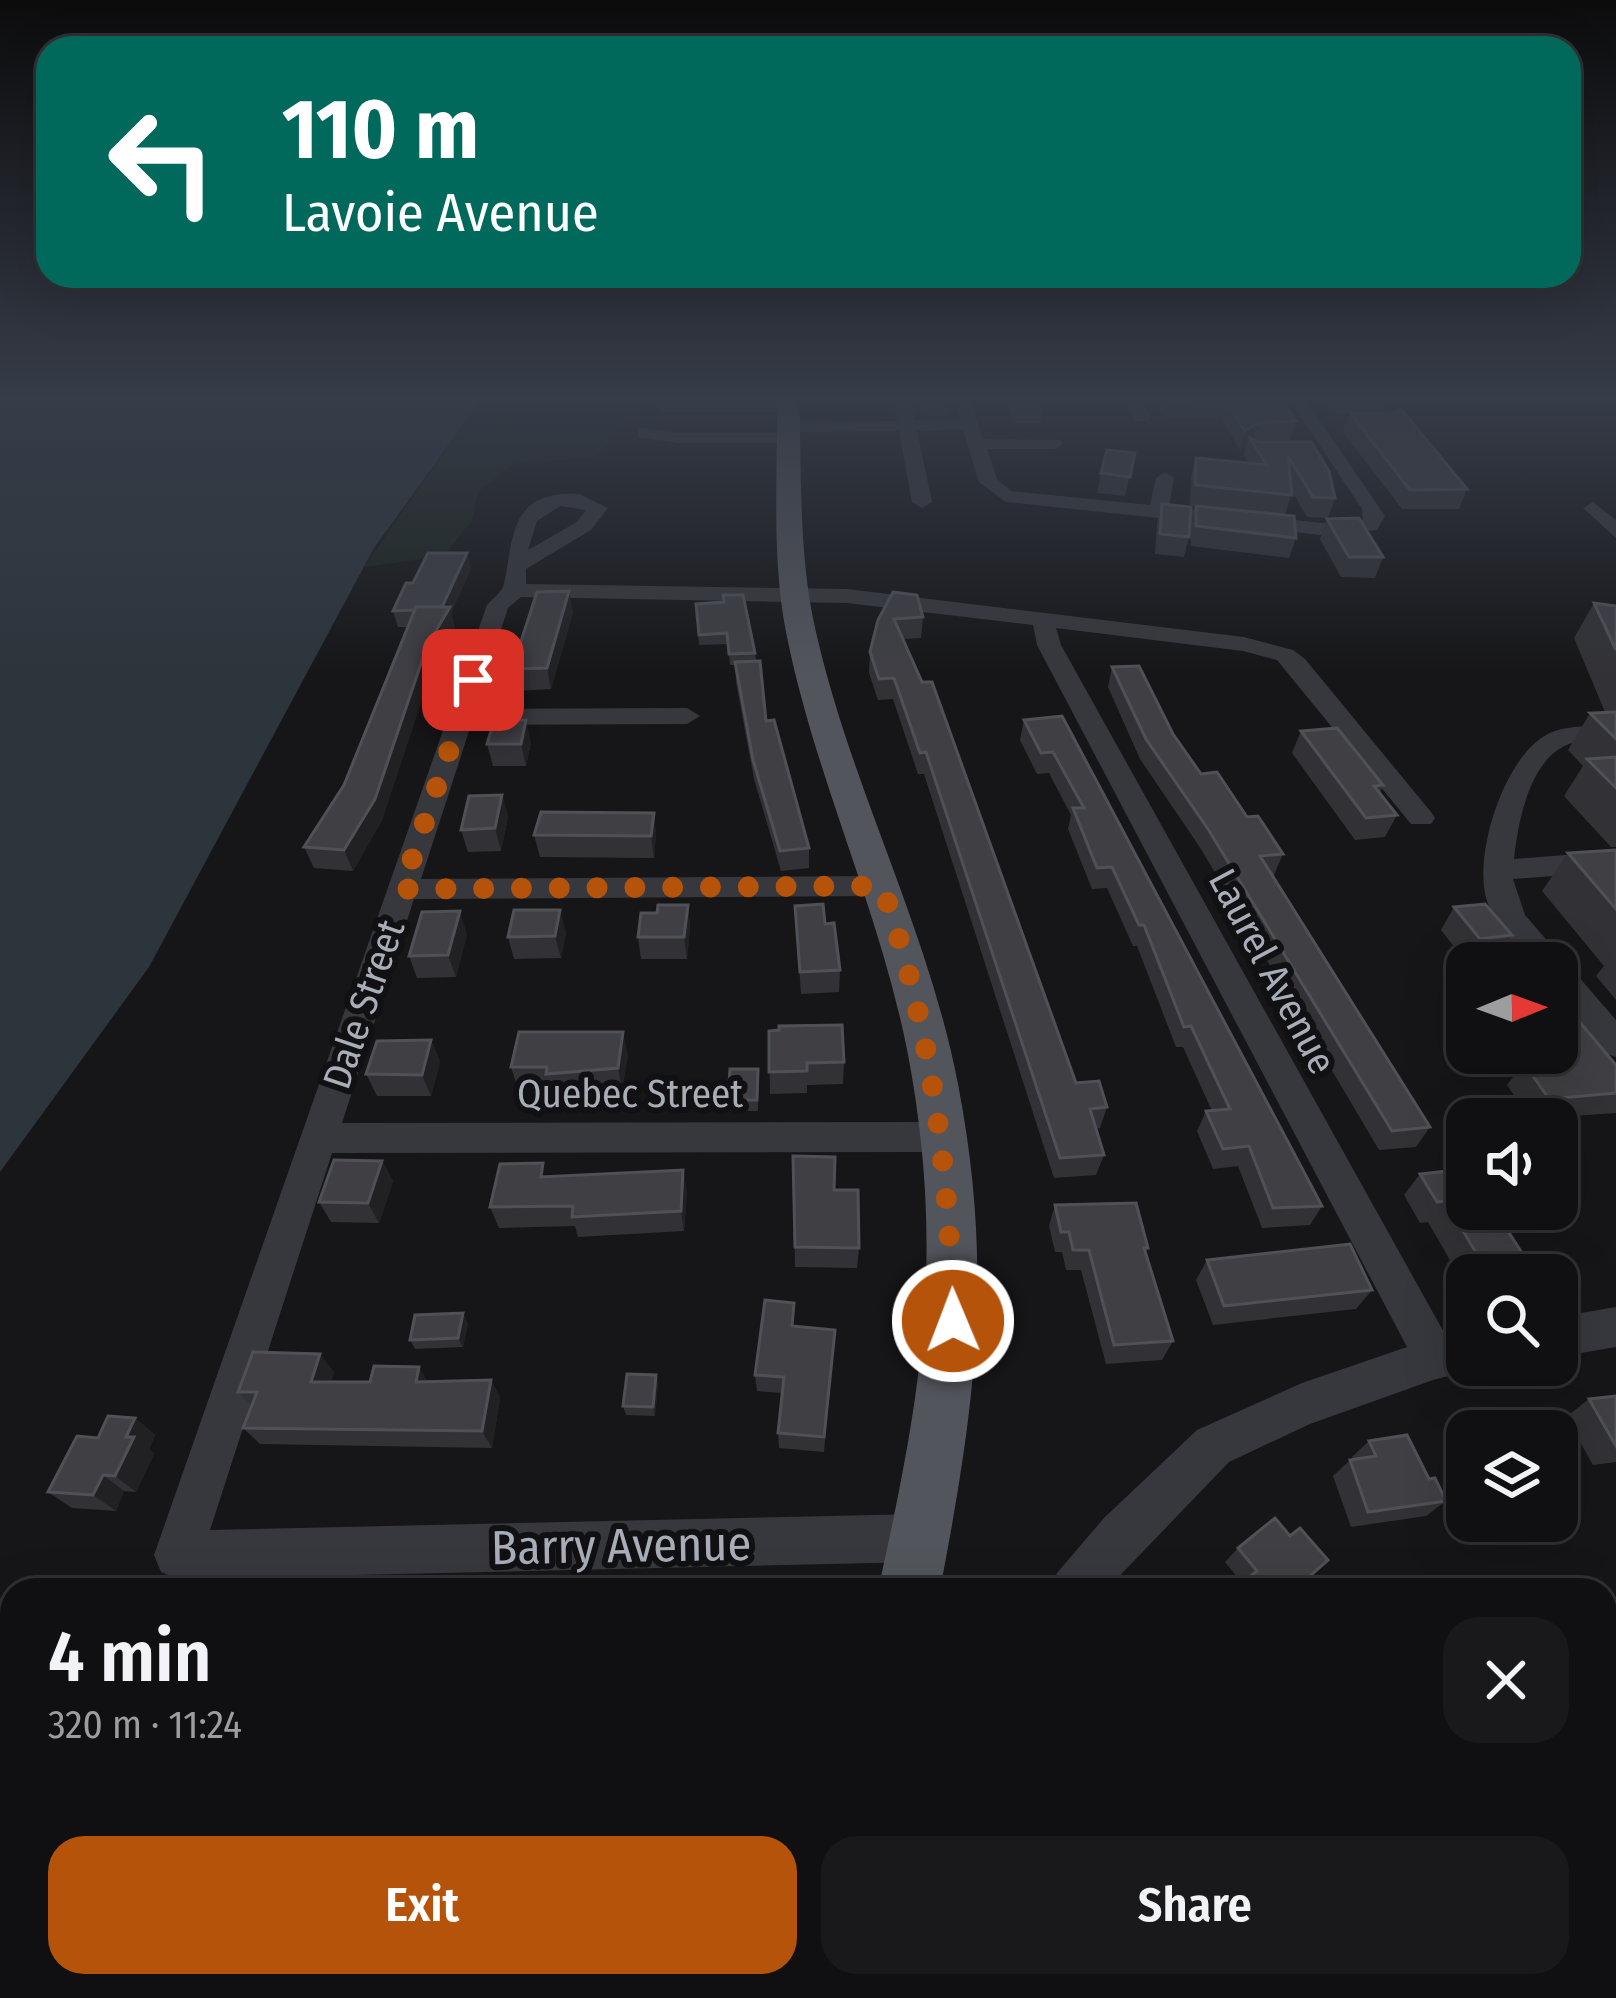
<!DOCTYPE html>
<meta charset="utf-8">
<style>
body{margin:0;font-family:"Fira Sans Condensed",sans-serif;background:#19191b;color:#f1f3f6;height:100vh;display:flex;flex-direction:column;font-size:45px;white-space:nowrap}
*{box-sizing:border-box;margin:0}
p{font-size:39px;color:#9c9d9f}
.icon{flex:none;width:66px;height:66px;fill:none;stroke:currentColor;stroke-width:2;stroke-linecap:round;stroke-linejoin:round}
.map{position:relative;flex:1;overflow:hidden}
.details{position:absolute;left:0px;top:1578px;width:1617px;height:420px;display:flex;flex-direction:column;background:#101012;border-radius:36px 36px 0 0;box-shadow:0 12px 48px #0002,0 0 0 3px #303032}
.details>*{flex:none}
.top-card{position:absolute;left:36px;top:36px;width:1545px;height:252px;border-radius:36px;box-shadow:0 12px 48px #0002,0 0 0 3px #303032;background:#00695c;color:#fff;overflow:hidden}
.needle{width:78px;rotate:89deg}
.fabs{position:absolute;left:1446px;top:942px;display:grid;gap:24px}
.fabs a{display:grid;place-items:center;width:132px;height:132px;border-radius:24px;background:#101012;box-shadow:0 12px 48px #0002,0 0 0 3px #303032;font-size:60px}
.pin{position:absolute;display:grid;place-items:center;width:102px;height:102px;color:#fff;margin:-51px;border-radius:24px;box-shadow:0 6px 18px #0006}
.me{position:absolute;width:132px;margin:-66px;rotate:359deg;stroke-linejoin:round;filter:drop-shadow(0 0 9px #0008)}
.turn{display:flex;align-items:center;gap:42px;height:252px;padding:0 48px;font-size:54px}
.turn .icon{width:156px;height:156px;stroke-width:2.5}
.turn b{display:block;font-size:84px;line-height:102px}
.round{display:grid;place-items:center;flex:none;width:126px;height:126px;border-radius:36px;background:#19191b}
.headline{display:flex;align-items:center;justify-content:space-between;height:204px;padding:0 48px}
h1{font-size:72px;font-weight:600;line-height:90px}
.button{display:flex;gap:24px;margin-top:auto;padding:24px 48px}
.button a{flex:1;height:138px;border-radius:36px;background:#b45309;color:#fff;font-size:48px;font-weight:600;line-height:138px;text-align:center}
.button a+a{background:#19191b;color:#f1f3f6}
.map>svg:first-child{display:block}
</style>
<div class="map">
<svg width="1616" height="1998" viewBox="0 0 1616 1998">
<rect width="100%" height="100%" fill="#161618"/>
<polygon fill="#1c231d" points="484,396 650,396 595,457 513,464 478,492 472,520 444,556 364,567"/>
<polygon fill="#2c353c" points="0,396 484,396 374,548 149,967 0,1172"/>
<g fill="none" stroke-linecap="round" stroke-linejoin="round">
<g fill="#37383d" fill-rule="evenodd">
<polygon points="660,396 676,396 674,402 789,402 797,407 789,412 663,412 655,407"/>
<polygon points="893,396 909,396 914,420 960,420 955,402 958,396 974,396 971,402 983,439 1060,440 1063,444 1054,449 987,449 997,479 1011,491 1150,505 1156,478 1165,472 1174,478 1169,507 1322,523 1363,520 1362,509 1287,396 1303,396 1385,516 1377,530 1322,535 1006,502 979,482 963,430 917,431 932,502 922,508 912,502 899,431 789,432 780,427 789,422 897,421"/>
<polygon points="1122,396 1138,396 1151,417 1148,421 1136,421"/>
<polygon points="644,428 678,433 789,433 798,438 789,443 678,443 638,437 638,429"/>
<path d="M579,494L608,508L591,530L526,569V584L847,589L1244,637L1293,650L1305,659L1431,812L1435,818L1431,824H1411L1277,660L1243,651L1056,628L1061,645L1446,1336L1467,1333V1365L1482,1367L1433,1380L1310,1424L1229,1462L1106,1590H1049L1057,1573L1104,1518L1197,1430L1302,1383L1407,1347L1037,645L1033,625L847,603L521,597L508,608L475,709L687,708L700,716L687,724L471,725L421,879L882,876L897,886L882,896L414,899L342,1123L942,1122L955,1126L960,1137L955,1148L942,1152L332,1153L210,1530L920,1514L937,1521L944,1538L937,1555L920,1562L178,1579L161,1572L154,1555L487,605C493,598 502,592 504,584C514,534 510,491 579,494ZM560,506L586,510L577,522L528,550L537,521Z"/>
<polygon points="1593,502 1616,520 1616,538 1583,508"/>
<path d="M1616,726V742C1602,742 1582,739 1569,744C1529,759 1518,823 1514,859L1616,851V871L1513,879L1525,915L1616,1020V1057L1604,1053L1557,995V963H1530C1514,944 1495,925 1487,901C1472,856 1505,753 1550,733C1570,724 1595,727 1616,726Z"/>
<polygon points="1616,1307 1616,1347 1557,1357 1557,1317"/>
</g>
<g fill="#53555c" fill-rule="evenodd">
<path d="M777,396H799C802,474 798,555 816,632C851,787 928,928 958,1084C994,1271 975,1406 940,1590H878C919,1406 944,1267 912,1077C887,924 816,784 786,632C771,555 778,474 777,396Z"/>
<polygon points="768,1986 844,1986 839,1998 763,1998"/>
</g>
</g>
<g fill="#323236">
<polygon points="917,396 949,396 948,416 921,416"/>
<polygon points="1006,396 1040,396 1043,405 1041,423 1013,423"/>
<polygon points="1152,396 1289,396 1285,405 1296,421 1290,440 1258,441 1311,442 1335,498 1328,518 1307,517 1292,491 1285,515 1190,505 1191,477 1196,458 1248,464 1244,456 1246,446 1240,450 1221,419 1167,419"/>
<polygon points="1317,396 1390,396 1384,413 1330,413"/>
<polygon points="1350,413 1391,414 1467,489 1459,509 1402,509 1343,432"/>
<polygon points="1135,453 1125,496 1097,493 1101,473"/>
<polygon points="1162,504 1189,537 1184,557 1155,554 1157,524"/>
<polygon points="1196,506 1296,538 1289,558 1191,546 1190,526"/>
<polygon points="1327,519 1383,557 1375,578 1341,577 1320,539"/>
<polygon points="467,553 471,568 451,613 455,627 433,666 382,820 353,871 314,868 304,847 344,785 408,627 398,627 393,611 413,583"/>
<polygon points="893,592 923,617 921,638 903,639 1076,1083 1107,1107 1100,1128 1096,1129 1104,1155 1096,1175 1054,1178 924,774 918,774 893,699 878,700 869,673 870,652"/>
<polygon points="1594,603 1616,606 1616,847 1611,847 1564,796 1583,766 1568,750 1590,713 1605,712 1574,638"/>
<polygon points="696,604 755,653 766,721 809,848 809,868 781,871 754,779 736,682 735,665 730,665 728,644 699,645"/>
<polygon points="573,612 551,689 517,691 512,669"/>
<polygon points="1112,667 1173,734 1201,774 1283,854 1274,875 1272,875 1430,1127 1416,1147 1379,1150 1201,849 1140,759 1108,687"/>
<polygon points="1062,716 1322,1206 1310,1225 1262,1228 1238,1166 1213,1169 1197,1131 1206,1111 1212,1111 1183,1047 1176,1047 1137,946 1133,946 1107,888 1092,889 1068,829 1071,815 1049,773 1037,774 1020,740 1024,720"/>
<polygon points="1301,731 1383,785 1380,793 1397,815 1385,837 1355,840 1292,753"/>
<polygon points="531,742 526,766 493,766 487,744"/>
<polygon points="502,795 508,817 501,851 468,852 461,830"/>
<polygon points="654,813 656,835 654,858 540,857 534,835"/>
<polygon points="1616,850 1616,1000 1596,976 1604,966 1542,891 1568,853"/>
<polygon points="688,905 690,927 687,959 641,959 638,937 657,913"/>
<polygon points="795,906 825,924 840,970 839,992 801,994"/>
<polygon points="1454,907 1512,935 1497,958 1466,962 1441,930"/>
<polygon points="566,932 561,958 514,959 508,937"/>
<polygon points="467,934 456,977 417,978 409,956"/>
<polygon points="769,1031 844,1062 843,1084 807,1085 807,1093 770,1094"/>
<polygon points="431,1040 440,1062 431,1096 377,1096 366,1074"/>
<polygon points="1517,1053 1557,1053 1616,1065 1616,1113 1530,1119 1507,1085 1523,1064"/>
<polygon points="628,1054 622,1090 552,1096 550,1089 518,1089 511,1067"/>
<polygon points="758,1069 758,1111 729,1111 728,1100"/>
<polygon points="793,1156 834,1190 859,1248 857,1268 795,1267"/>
<polygon points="382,1161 393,1181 379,1223 331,1222 319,1202"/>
<polygon points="1420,1174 1527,1261 1513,1275 1467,1275 1467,1286 1465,1286 1428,1222 1420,1223 1404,1195"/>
<polygon points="548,1177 687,1191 684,1231 578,1237 575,1226 499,1228 490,1207"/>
<polygon points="1055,1205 1148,1248 1145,1253 1173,1341 1162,1360 1106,1364 1081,1270 1066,1270 1062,1252 1055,1252 1049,1226"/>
<polygon points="1207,1260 1372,1290 1356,1309 1213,1325 1196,1280"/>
<polygon points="468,1323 463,1347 415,1349 410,1340"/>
<polygon points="794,1326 834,1346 824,1452 779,1448 778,1433 782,1393 757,1391 755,1375"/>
<polygon points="334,1372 331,1382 491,1380 500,1398 492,1448 260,1444 243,1428 252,1406 238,1392"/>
<polygon points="658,1384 655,1416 626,1415 623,1406"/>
<polygon points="1616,1396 1616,1462 1593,1465 1566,1417 1589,1399"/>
<polygon points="1471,1417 1539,1431 1467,1431 1467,1465 1451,1434"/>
<polygon points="135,1418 155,1435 149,1449 154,1454 136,1492 124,1491 116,1511 72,1508 48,1492 98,1438"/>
<polygon points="1369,1441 1429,1479 1446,1501 1426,1516 1351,1527 1333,1476 1350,1460 1353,1460 1352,1457"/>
<polygon points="1238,1548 1294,1590 1242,1583 1225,1562"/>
<polygon points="1616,1747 1616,1785 1605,1765 1605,1750"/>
</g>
<g fill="#212124">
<polygon points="1258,423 1253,442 1249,437 1246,446 1240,450 1245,431"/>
<polygon points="467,553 471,568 451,613 455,627 433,666 382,820 353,871 344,850 442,609"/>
<polygon points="569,591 573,612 551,689 547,668"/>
<polygon points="526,720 531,742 526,766 521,744"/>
<polygon points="502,795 508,817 501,851 495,828"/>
<polygon points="654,813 656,835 654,858 651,836"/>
<polygon points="688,905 690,927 687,959 684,937"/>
<polygon points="560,910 566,932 561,958 555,936"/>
<polygon points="460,911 467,934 456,977 448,955"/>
<polygon points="623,1032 628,1054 622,1090 618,1068"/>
<polygon points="431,1040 440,1062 431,1096 422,1075"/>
<polygon points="382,1161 393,1181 379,1223 368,1203"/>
<polygon points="683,1170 687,1191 684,1231 681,1211"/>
<polygon points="463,1313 468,1323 463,1347 458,1338"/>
<polygon points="320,1354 334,1372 326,1399 311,1382"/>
<polygon points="419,1367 430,1385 416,1382"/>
<polygon points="656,1375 658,1384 655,1416 653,1407"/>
<polygon points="491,1380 500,1398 492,1448 482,1431"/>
<polygon points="135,1418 155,1435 149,1449 154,1454 136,1492 115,1476 126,1437"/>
<polygon points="103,1475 124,1491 116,1511 93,1495"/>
</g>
<g fill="#3f3f44" stroke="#4f5156" stroke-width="3">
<polygon points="922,396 949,396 950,397 923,397"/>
<polygon points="1013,396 1040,396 1043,405 1015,405"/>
<polygon points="1167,396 1279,396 1296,421 1258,423 1245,431 1225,400 1171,401"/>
<polygon points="1401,409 1467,489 1410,490 1350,413 1391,414"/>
<polygon points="1249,437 1258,442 1311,442 1329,471 1335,498 1313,497 1288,456 1292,495 1195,485 1196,458 1267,465"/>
<polygon points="1107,450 1135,453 1130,477 1101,473"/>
<polygon points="1162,504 1191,507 1189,537 1160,534"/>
<polygon points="1196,506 1294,516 1296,538 1196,526"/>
<polygon points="1359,518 1383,557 1349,557 1327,519"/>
<polygon points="428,553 467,553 442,607 416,607 415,610 393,611 406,583 413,583"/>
<polygon points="569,591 547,668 512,669 537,592"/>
<polygon points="893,592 917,595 923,617 894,619 922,682 932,682 1076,1083 1099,1081 1107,1107 1090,1109 1104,1155 1060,1158 926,752 920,753 894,678 879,679 870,652 878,620"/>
<polygon points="723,595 743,595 755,653 729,654 727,633 699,635 696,604 724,602"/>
<polygon points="1594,603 1616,606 1616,650"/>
<polygon points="416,607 450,607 427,646 375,799 344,850 304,847 344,785"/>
<polygon points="760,661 766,721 774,720 809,848 780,851 753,760 735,662"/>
<polygon points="1139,666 1173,734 1201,774 1217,772 1247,817 1258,816 1283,854 1260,856 1430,1127 1392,1131 1208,829 1146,739 1112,667"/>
<polygon points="1616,712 1616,739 1590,713"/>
<polygon points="1062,716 1322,1206 1273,1208 1249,1146 1223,1149 1206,1111 1230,1109 1191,1026 1184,1027 1144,925 1139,925 1112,867 1097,868 1073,808 1084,808 1053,752 1041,753 1024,720"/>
<polygon points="526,720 521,744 487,744 494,721"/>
<polygon points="1337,728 1383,785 1374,786 1397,815 1366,818 1301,731"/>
<polygon points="1616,757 1616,788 1587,759"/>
<polygon points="502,795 495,828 461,830 469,796"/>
<polygon points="541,812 654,813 651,836 534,835"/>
<polygon points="1616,850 1616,909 1568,853"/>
<polygon points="823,904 825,924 834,923 840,970 800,972 795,906"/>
<polygon points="1485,904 1512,935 1480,939 1454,907"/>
<polygon points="658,905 688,905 684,937 638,937 641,913 657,913"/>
<polygon points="514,910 560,910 555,936 508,937"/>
<polygon points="460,911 448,955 409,956 422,912"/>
<polygon points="1557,995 1616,1065 1616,1093 1549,1099 1524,1063 1551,1061 1547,1053 1557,1053"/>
<polygon points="842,1025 844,1062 807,1063 807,1071 769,1072 769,1031 779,1030 779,1026"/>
<polygon points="519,1032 623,1032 618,1068 546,1074 547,1067 511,1067"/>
<polygon points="431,1040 422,1075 366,1074 377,1041"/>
<polygon points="730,1069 758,1069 757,1100 728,1100"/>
<polygon points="793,1156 835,1157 834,1190 858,1190 859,1248 795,1247"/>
<polygon points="334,1160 382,1161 368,1203 319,1202"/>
<polygon points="543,1163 541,1177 683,1170 681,1211 572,1217 573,1206 490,1207 500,1164"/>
<polygon points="1467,1169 1467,1209 1494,1209 1527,1261 1484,1266 1445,1201 1437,1202 1420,1174"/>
<polygon points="1136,1203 1148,1248 1144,1248 1173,1341 1114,1345 1089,1250 1073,1250 1069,1232 1061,1232 1055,1205"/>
<polygon points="1350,1244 1372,1290 1224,1306 1207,1260"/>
<polygon points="765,1300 794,1303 792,1326 835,1330 824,1437 778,1433 784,1377 755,1375"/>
<polygon points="463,1313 458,1338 410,1340 415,1315"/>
<polygon points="253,1352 320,1354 311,1382 370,1382 374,1366 419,1367 416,1382 491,1380 482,1431 243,1428 257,1392 238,1392"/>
<polygon points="627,1374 656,1375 653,1407 623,1406"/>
<polygon points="1616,1396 1616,1446 1589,1399"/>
<polygon points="1527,1409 1539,1431 1479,1431 1471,1417"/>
<polygon points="108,1416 135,1418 126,1437 134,1437 115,1476 103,1475 93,1495 48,1492 77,1436 98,1438"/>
<polygon points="1407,1435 1429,1479 1435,1478 1446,1501 1368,1512 1350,1460 1376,1456 1369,1441"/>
<polygon points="1275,1518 1290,1536 1300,1528 1328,1560 1294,1590 1233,1590 1257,1571 1238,1548"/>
<polygon points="1199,1579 1211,1590 1191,1590"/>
<polygon points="1605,1902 1616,1924 1616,1960 1605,1963"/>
</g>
<linearGradient id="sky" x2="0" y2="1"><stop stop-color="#0c0c0d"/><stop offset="0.59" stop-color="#363c48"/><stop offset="1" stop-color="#363c48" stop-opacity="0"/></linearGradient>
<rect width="1616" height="675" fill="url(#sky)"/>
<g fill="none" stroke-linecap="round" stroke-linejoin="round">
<path stroke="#b45309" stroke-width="21" stroke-dasharray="0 37.8" d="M473,680L402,889L882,886C932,1029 949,1171 953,1321"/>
</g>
<g text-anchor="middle" stroke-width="12" stroke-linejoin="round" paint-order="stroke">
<g font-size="39" fill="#a8adb8" stroke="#111113">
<text transform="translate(1273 971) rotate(62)" y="14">Laurel Avenue</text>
<text transform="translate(363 1004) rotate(-71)" y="14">Dale Street</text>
<text x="630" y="1107">Quebec Street</text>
</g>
<g font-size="48" fill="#a8adb8" stroke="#111113">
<text transform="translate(621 1545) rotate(-1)" y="17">Barry Avenue</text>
</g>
</g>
</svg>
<div class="fabs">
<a><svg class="needle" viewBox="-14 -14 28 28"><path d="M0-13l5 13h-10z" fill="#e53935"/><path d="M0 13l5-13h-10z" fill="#9c9d9f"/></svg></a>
<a><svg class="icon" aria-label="sound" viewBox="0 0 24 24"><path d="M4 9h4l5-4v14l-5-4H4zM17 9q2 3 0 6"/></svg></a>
<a><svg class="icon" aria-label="search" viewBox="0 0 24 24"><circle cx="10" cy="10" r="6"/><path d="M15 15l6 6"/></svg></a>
<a><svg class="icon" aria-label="layers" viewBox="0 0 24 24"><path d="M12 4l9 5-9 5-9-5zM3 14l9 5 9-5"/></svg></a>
</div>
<div class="pin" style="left:473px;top:680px;background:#d93025"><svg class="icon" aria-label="arrive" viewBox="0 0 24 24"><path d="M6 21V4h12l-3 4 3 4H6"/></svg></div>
<svg class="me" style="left:953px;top:1321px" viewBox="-20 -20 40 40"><circle r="17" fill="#b45309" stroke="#fff" stroke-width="3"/><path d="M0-11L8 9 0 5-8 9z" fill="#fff"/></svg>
<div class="top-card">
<div class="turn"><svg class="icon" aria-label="left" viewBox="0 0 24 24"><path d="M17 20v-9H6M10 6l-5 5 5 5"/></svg><div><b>110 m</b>Lavoie Avenue</div></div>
</div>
<section class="details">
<div class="headline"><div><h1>4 min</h1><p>320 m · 11:24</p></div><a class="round"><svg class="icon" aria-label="close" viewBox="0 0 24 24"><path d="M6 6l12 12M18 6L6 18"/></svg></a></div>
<div class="button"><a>Exit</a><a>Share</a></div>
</section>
</div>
